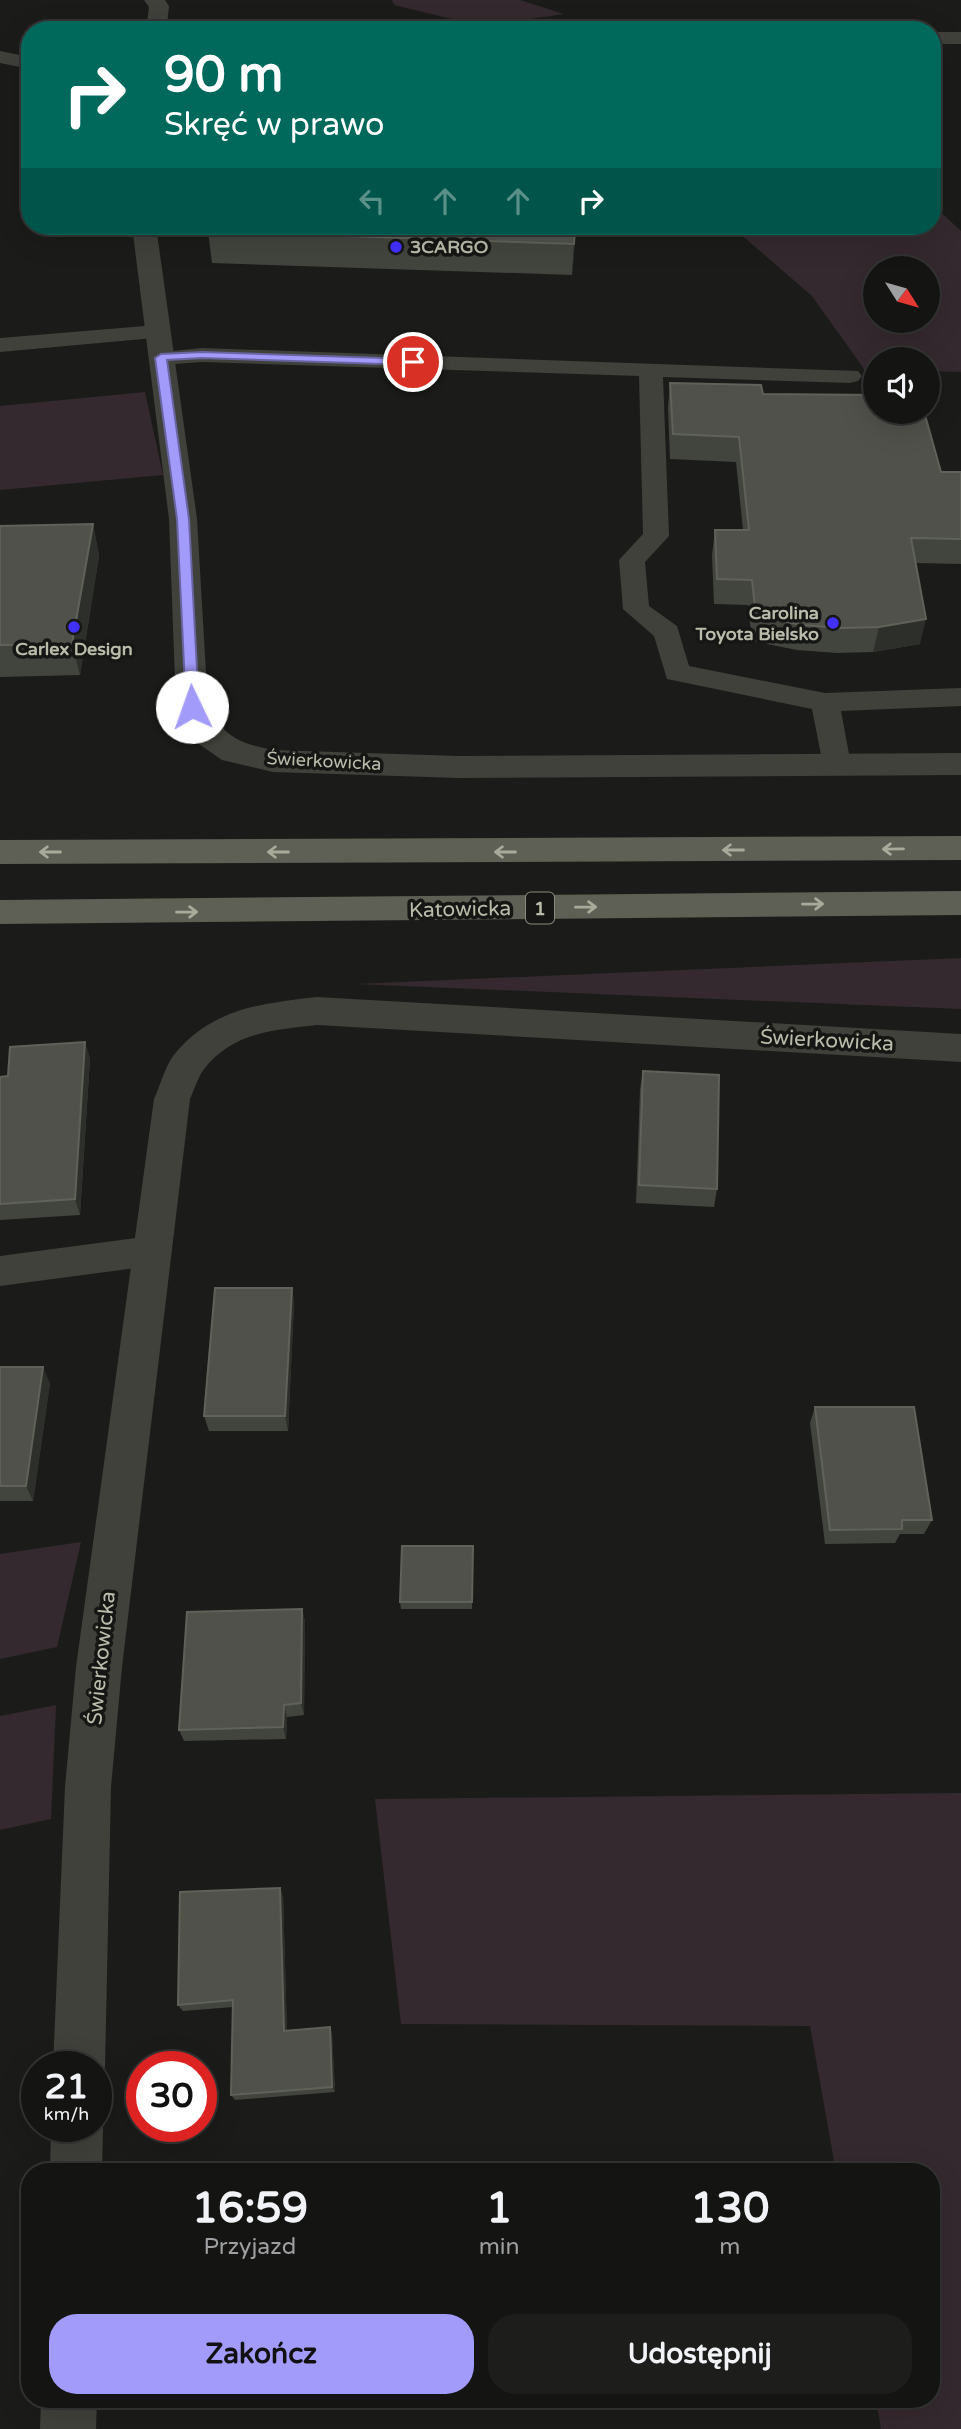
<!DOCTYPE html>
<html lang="pl">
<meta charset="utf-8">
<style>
body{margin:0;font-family:"Varela Round",sans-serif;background:#1d1e1c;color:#f1f3f6;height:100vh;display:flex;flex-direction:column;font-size:26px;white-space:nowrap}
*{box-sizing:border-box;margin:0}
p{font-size:23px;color:#9d9fa0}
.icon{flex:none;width:38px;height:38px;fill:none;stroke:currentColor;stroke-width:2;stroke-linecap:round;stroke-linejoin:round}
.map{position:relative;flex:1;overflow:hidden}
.side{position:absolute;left:21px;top:2163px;width:919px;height:245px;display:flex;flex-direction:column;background:#141513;border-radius:28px;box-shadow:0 7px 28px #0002,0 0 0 2px #333433}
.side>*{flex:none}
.banner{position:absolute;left:21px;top:21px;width:920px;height:214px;border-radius:28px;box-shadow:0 7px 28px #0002,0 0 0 2px #333433;background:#00695c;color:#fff;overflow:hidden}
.needle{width:46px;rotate:127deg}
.fabs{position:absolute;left:863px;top:256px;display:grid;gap:14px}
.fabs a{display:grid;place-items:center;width:77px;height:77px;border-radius:50%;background:#141513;box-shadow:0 7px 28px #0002,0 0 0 2px #333433;font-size:35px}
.speed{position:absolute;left:21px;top:2051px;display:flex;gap:14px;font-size:35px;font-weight:700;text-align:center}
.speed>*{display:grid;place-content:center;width:91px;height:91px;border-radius:50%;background:#141513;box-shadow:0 7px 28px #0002,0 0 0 2px #333433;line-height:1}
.speed small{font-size:18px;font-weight:400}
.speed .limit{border:10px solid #d22;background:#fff;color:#111}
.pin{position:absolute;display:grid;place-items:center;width:60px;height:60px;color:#fff;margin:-30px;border:4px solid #fff;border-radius:50%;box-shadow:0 2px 7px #0007}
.me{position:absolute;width:77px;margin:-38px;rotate:357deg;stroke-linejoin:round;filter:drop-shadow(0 0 5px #0008)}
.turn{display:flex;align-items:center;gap:24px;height:147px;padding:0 28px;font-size:32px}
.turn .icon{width:91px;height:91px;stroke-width:2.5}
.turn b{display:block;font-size:49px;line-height:60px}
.lanes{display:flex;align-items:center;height:66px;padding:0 28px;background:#0003;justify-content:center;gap:35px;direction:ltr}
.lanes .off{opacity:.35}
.eta{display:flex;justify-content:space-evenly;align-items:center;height:119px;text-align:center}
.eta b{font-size:42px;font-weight:800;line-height:49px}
.action{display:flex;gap:14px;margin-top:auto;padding:14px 28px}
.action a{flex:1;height:80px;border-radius:28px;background:#a29bf9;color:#111;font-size:28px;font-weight:800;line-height:80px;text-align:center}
.action a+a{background:#1d1e1c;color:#f1f3f6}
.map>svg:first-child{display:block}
</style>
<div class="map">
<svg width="961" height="2429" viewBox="0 0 961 2429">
<rect width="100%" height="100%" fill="#1b1c19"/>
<g fill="#34292e" fill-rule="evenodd">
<polygon points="392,0 520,0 564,14 481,26 394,5"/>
<path d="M933,205L961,231V372L928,371V359H875V369H864L812,296L731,226H933ZM875,268H928V320H875Z"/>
<polygon points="145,392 163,475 0,490 0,406"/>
<polygon points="961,958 961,1009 354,984"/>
<polygon points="81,1542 57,1647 0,1659 0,1554"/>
<polygon points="56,1705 51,1819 0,1830 0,1716"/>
<polygon points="961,1793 961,2429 881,2429 876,2399 931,2399 931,2172 836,2172 810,2026 401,2024 375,1799"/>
</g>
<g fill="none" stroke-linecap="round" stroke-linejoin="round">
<g fill="#3f413a" fill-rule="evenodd">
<polygon points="0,51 30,57 30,69 0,63"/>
<polygon points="157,325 165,327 169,332 165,337 0,352 0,338"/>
<polygon points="202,348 858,371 862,376 858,381 850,383 663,377 669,536 645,562 649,606 677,626 689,666 825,693 961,688 961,706 841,711 851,765 847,772 837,775 827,772 823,765 812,709 667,679 654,636 623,609 619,560 643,534 639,376 202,362 161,365 153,363 149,358 153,353"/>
<polygon points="151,1236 164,1240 169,1251 164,1262 151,1266 0,1286 0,1256"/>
</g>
<g fill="#3f413a" fill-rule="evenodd">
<polygon points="144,0 165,0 169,6 167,25 164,30 143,30 147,24 149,7"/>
<rect x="933" y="32" width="28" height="12"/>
<path d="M132,226H156L197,519L208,707C225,738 240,743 273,750L459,756L961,753V775L459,778L273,772L222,760L196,742L176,707L169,519Z"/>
<path d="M317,997L961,1034V1062L317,1025C274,1030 233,1032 204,1069C198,1077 194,1090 190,1099L122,1667L111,1787L105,2067L96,2085V2067H53L65,1787L76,1667L154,1099C161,1084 166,1062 178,1050C215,1008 264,1003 317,997Z"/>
<polygon points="96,2110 103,2126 102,2172 50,2172 51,2126 96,2126"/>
<polygon points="41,2399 97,2399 96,2429 40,2429"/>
</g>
<g fill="#5e6056" fill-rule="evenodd">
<polygon points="961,836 961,860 0,864 0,840"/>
<polygon points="961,891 961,915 0,924 0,900"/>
</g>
</g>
<g fill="#42443e">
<polygon points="576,226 572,275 212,263 208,231"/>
<polygon points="670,383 763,394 899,415 941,472 961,472 961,564 916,563 920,644 873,652 837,653 797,650 752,641 748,605 714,604 712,555 715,530 743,530 736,462 670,459 668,408"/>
<polygon points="93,524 99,556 80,675 0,677 0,526"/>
<polygon points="90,1058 80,1215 0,1220 0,1077 8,1076"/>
<polygon points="643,1071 717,1189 714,1207 636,1203 640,1089"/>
<polygon points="292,1288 294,1304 288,1431 209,1431 204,1416"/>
<polygon points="0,1367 50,1383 33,1501 0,1501"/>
<polygon points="815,1407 932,1520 924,1534 900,1534 895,1543 825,1544 810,1423"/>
<polygon points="473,1546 472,1609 401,1609 400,1602"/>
<polygon points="302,1609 305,1622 304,1715 287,1717 286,1739 184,1741 179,1730"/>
<polygon points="283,1896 287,2031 332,2033 335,2092 235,2100 231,2095 233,2007 183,2011 178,2005"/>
</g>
<g fill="#2d2f2a">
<polygon points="575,226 576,226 576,231 572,275"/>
<polygon points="93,524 99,556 80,675 72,644"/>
<polygon points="926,619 920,644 873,652 879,627"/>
<polygon points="85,1042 90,1058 80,1215 75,1199"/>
<polygon points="292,1288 294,1304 288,1431 285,1416"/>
<polygon points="43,1367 50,1383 33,1501 26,1486"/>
<polygon points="302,1609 305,1622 304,1715 301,1703"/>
<polygon points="284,1705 287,1717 286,1739 283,1727"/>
<polygon points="280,1888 283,1896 287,2037 284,2031"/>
<polygon points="330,2027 332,2033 335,2092 332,2087"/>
</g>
<g fill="#4f514a" stroke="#606259" stroke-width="2">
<polygon points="210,226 575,226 574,244 208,231"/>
<polygon points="670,383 761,385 763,394 875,395 875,411 898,411 899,415 925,415 941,472 961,472 961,539 911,538 926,619 879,627 842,628 802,625 756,616 752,580 717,579 715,530 749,530 739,437 673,434"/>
<polygon points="93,524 72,644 0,645 0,526"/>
<polygon points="85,1042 75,1199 0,1204 0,1077 8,1076 10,1047"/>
<polygon points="643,1071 719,1075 717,1189 639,1185"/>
<polygon points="215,1288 292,1288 285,1416 204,1416"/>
<polygon points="0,1367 43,1367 26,1486 0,1486"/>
<polygon points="815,1407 914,1407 932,1520 902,1520 902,1529 830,1530"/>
<polygon points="402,1546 473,1546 472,1602 400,1602"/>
<polygon points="302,1609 301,1703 284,1705 283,1727 179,1730 187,1612"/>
<polygon points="280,1888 284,2031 330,2027 332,2087 231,2095 233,2000 178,2005 180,1892"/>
</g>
<defs><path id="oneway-shaft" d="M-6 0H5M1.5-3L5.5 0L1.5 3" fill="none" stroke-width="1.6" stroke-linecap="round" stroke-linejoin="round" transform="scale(1.75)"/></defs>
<g stroke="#a8aa9a">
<use href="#oneway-shaft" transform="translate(893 849) rotate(179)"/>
<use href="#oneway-shaft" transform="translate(733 850) rotate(180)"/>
<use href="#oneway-shaft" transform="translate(50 852) rotate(-180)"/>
<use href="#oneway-shaft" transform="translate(278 852) rotate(-180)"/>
<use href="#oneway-shaft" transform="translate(505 852) rotate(180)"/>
<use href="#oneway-shaft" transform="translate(813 904) rotate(-1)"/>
<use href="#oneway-shaft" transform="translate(586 907) rotate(-1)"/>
<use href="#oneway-shaft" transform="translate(187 912) rotate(-1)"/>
</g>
<polygon fill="#a29bf9" stroke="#6965a2" stroke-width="2" points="202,352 413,359 419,362 413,365 202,358 167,360 189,519 199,707 192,711 186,707 177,519 155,358 161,354"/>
<g fill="#4230fd" stroke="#161714" stroke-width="2.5">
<circle cx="396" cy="247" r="7"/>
<circle cx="833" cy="623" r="7"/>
<circle cx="74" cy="627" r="7"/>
</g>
<g text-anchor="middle" stroke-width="7" stroke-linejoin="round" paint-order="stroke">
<g font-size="18" font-weight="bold" fill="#babcab" stroke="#161714" text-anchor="start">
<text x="410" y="253">3CARGO</text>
<text x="819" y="619" text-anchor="end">Carolina<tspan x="819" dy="21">Toyota Bielsko</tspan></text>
<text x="74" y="655" text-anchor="middle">Carlex Design</text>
</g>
<g font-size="18" fill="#babcab" stroke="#161714">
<text transform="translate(324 761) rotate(3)" y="6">Świerkowicka</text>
</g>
<rect fill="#161714" stroke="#898a7e" stroke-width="2" x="526" y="892.5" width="28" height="31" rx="5"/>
<g font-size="19" font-weight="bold" fill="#babcab">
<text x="540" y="915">1</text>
</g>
<g font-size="21" fill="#babcab" stroke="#161714">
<text transform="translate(460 909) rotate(-1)" y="7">Katowicka</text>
<text transform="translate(827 1040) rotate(3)" y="7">Świerkowicka</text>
<text transform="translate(101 1658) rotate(-84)" y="7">Świerkowicka</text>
</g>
</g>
</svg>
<div class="fabs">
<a><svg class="needle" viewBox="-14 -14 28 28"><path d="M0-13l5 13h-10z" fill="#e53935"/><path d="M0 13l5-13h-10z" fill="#9d9fa0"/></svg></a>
<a><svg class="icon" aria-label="sound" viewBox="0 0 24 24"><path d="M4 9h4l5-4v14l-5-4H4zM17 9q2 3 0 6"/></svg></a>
</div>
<div class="speed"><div>21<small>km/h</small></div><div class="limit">30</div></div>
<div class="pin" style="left:413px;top:362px;background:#d93025"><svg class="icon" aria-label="arrive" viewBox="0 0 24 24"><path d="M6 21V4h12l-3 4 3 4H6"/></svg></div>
<svg class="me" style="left:192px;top:707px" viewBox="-20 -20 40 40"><circle r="19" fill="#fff"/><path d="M0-13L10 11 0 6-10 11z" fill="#a29bf9"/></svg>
<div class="banner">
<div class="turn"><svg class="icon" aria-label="right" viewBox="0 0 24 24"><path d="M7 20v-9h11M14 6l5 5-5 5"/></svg><div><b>90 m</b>Skręć w prawo</div></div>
<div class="lanes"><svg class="icon off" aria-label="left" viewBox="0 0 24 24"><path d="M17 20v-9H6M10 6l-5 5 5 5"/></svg><svg class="icon off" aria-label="ahead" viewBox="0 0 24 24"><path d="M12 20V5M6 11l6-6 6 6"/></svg><svg class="icon off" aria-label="ahead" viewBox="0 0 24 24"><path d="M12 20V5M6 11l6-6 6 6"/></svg><svg class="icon" aria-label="right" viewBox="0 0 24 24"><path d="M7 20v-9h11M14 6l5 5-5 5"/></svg></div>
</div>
<section class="side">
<div class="eta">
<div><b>16:59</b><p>Przyjazd</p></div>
<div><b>1</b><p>min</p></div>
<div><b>130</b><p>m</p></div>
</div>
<div class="action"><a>Zakończ</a><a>Udostępnij</a></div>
</section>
</div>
